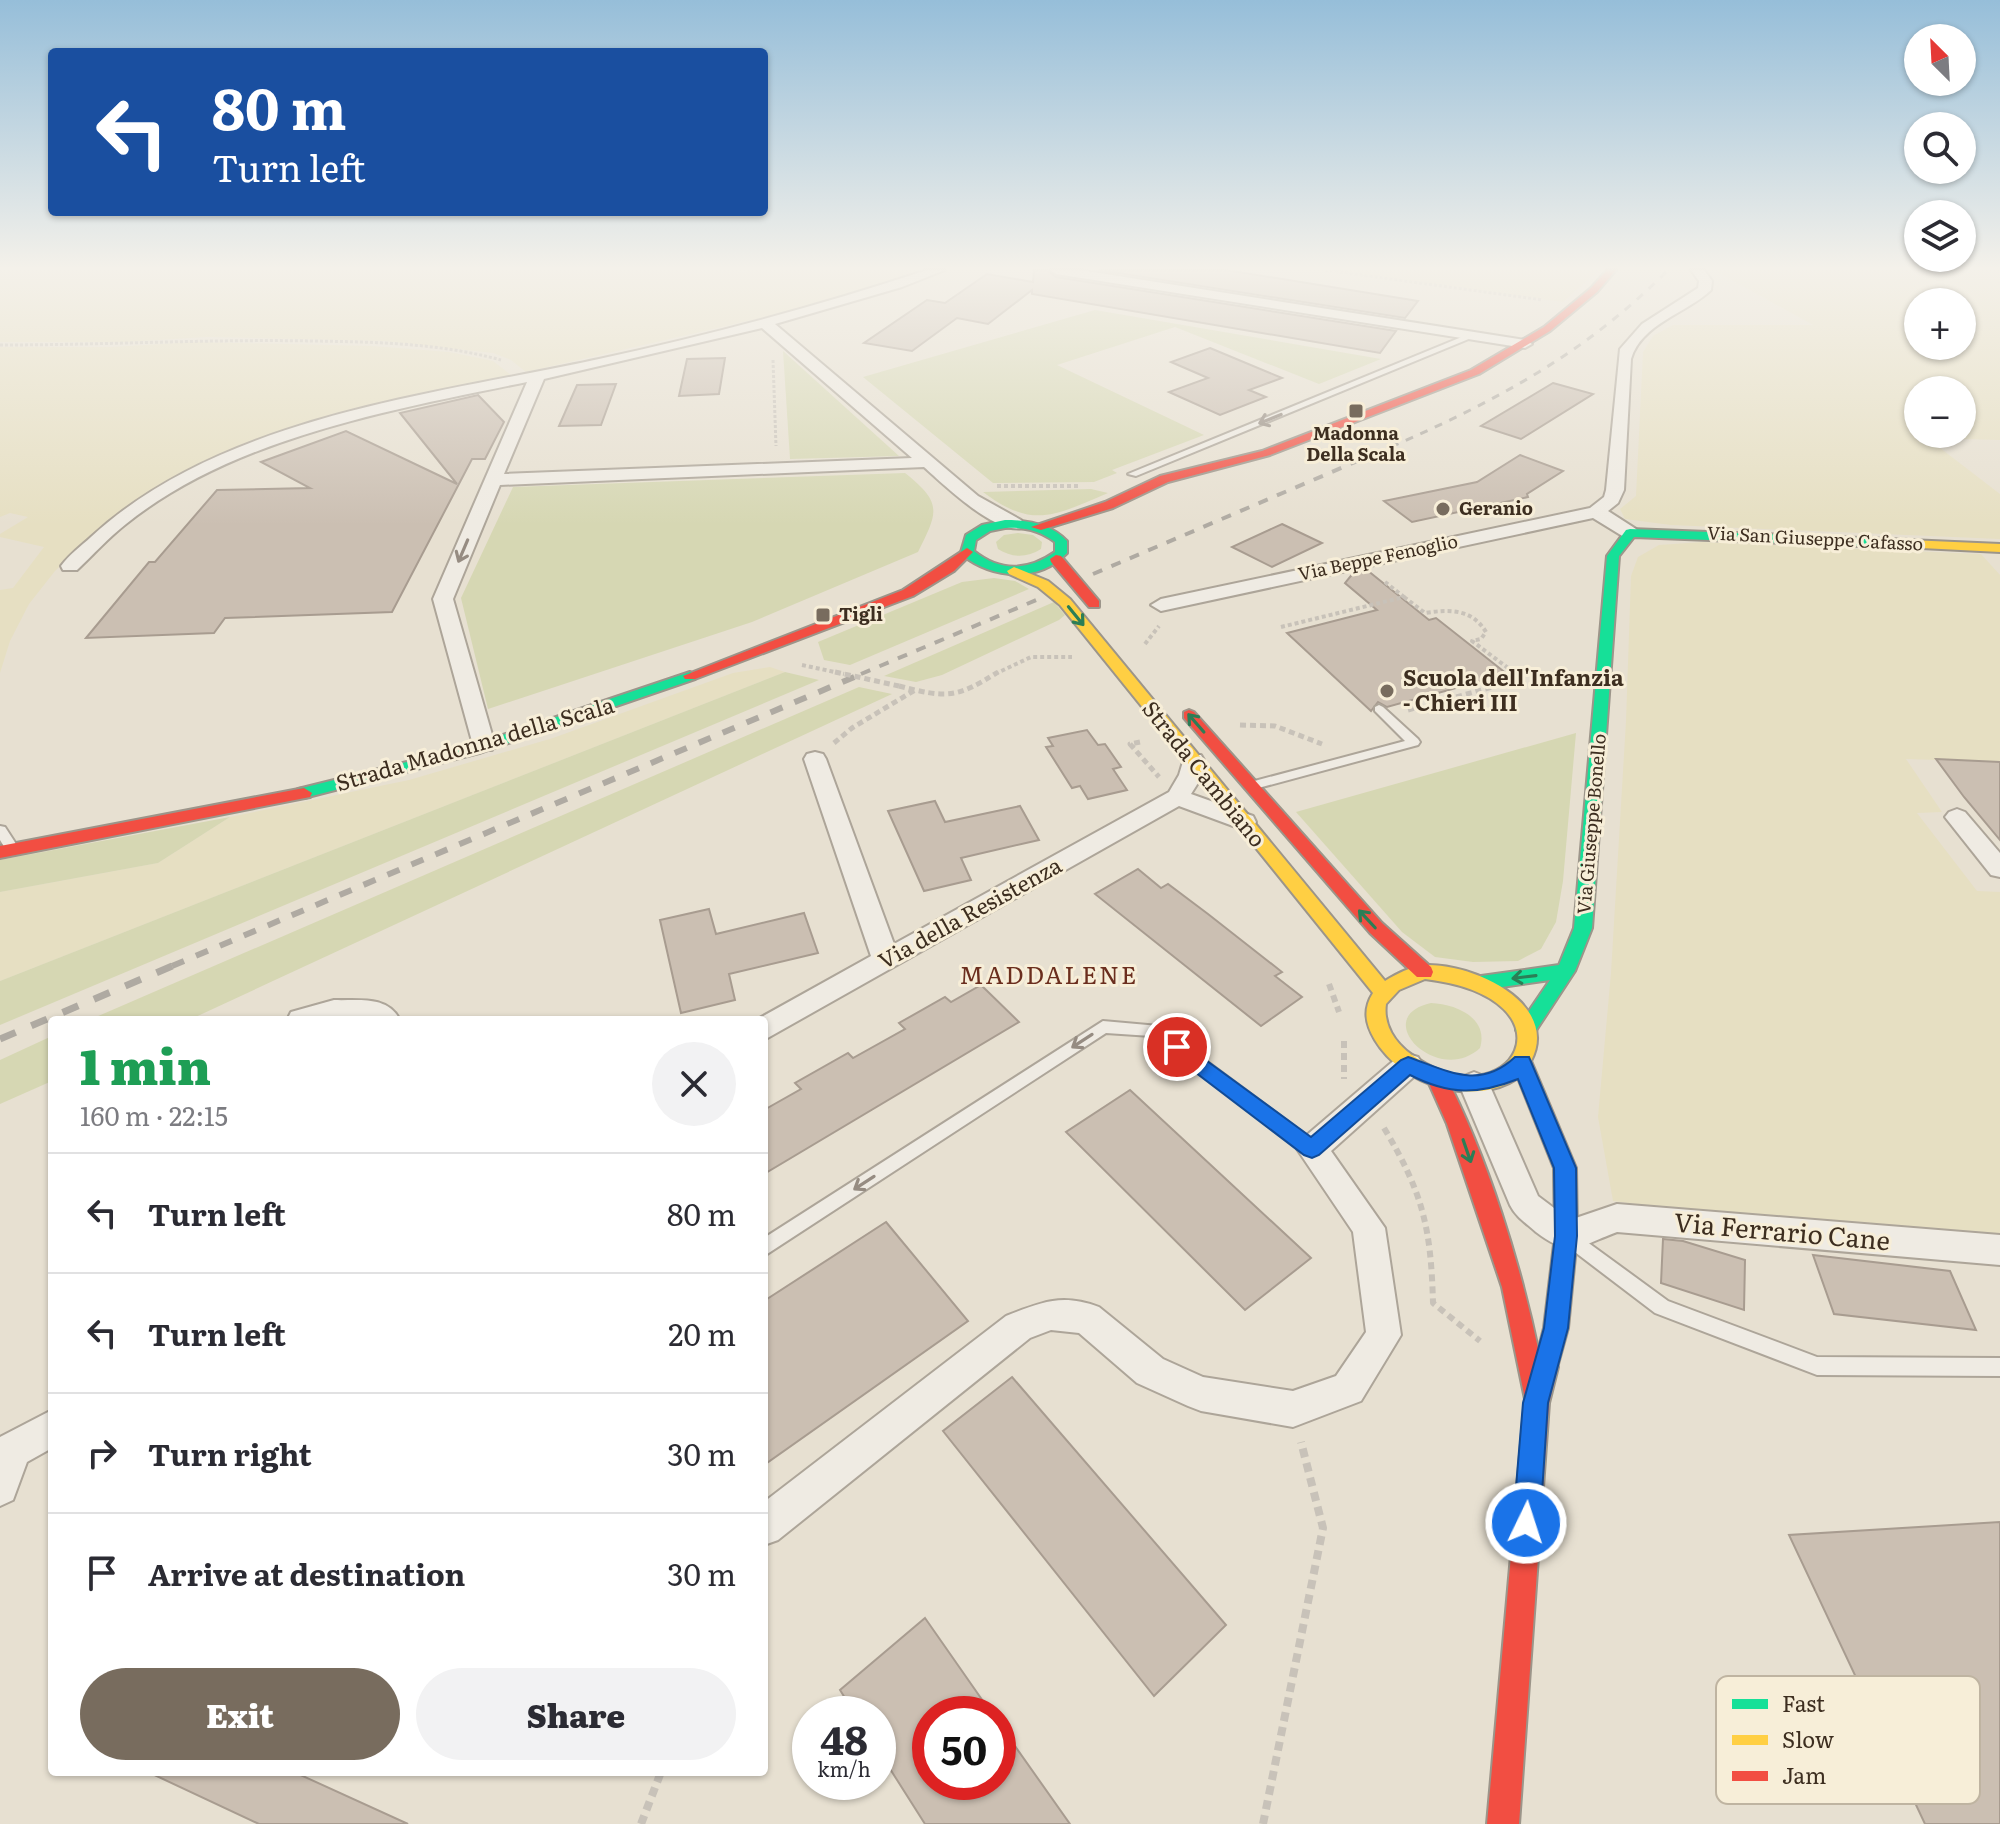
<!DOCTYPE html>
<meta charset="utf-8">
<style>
body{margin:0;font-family:Literata,serif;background:#f2f2f3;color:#2b2b33;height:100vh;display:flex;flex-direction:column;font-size:30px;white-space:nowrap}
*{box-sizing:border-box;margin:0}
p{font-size:26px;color:#7c7c81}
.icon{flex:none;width:44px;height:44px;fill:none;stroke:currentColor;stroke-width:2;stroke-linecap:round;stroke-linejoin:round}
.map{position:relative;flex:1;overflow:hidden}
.panel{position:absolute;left:48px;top:1016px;width:720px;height:760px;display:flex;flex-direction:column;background:#fff;border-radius:8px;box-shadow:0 2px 6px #0004}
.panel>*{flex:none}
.banner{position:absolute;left:48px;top:48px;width:720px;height:168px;border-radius:8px;box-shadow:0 2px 6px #0004;background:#1a4fa0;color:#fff;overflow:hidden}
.needle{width:52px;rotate:336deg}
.buttons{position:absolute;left:1904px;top:24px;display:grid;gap:16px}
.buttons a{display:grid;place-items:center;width:72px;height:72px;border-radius:50%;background:#fff;box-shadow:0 2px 6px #0004;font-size:40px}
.speed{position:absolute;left:792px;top:1696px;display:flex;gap:16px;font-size:40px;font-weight:700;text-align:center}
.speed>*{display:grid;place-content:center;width:104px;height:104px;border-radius:50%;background:#fff;box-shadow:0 2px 6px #0004;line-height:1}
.speed small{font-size:20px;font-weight:400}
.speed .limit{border:12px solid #d22;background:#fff;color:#111}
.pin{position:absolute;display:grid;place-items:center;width:68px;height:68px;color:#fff;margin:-34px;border:4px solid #fff;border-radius:50%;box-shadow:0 2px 8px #0007}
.me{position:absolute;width:88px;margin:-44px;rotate:4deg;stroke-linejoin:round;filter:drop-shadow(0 0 6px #0008)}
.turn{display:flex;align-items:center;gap:28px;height:168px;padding:0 32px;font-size:36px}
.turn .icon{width:104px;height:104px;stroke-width:2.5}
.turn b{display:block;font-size:56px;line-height:68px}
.round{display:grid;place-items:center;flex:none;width:84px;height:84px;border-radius:42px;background:#f2f2f3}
.overview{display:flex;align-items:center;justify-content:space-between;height:136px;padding:0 32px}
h1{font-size:48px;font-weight:800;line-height:60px;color:#1e9e55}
.primary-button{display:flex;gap:16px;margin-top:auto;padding:16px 32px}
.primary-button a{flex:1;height:92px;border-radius:48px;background:#786c5e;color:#fff;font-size:32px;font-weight:800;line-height:92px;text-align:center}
.primary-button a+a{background:#f2f2f3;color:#2b2b33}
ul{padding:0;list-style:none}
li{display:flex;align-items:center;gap:24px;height:120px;padding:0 32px;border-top:2px solid #e1e1e2}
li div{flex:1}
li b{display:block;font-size:30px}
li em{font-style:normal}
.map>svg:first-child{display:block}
</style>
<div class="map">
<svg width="2000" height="1824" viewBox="0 0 2000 1824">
<rect width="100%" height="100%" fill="#e7e0d1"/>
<g fill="#e6dfc2" fill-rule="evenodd">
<polygon points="0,270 740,270 741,273 751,270 921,270 821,304 526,372 511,360 493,353 384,341 207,337 125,342 0,342"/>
<polygon points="1333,270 1599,270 1563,302"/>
<path d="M1714,270H2000V440L1927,438L2000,494V539L1671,525L1625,519L1620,509L1636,496L1643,352L1653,336L1673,325H1813ZM1962,302V346H1918V302ZM1962,390V434H1918V390Z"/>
<polygon points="195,342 372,346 449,352 493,361 511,375 338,416 194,470 153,491 108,520 55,571 29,604 10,641 0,673 0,590 13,588 44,547 0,537 0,534 28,517 10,513 0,517 0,347 112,347"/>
<polygon points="1703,542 1981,554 2000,575 2000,762 1906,759 1942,812 1917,813 1977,891 2000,892 2000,1250 1613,1201 1598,1117 1611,973 1626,721 1631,576 1638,557 1659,545"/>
<polygon points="770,667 785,672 0,981 0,892 158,863 230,817 409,780 553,738 733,673"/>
</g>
<g fill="#d6d7b3">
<polygon points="1095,310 1381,359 1319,384 1175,327 1057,365 1204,435 1112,470 1117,473 1094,482 993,483 863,377"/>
<polygon points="783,351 899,456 790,459"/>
<path d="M905,473C943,503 938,512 918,552L752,622L488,709L461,598L513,487Z"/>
<path d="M1091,489L1108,493C1056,515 1033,530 983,492Z"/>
<path d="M1018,533L1033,535L1042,542L1041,549C1027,558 1012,558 998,549L996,542L1004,535Z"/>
<polygon points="994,578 1015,581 1029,589 850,665 824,660 818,642 962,582"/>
<polygon points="1054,602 1065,615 1059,620 942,675 916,682 884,676"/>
<polygon points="785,672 819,680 0,1025 0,981"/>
<polygon points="859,687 892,694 189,1020 89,1020"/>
<polygon points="1576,733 1563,881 1556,922 1541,949 1518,961 1473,962 1435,957 1402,932 1296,812"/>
<polygon points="230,817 158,863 0,892 0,860"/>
<path d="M1431,1003C1456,1004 1489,1018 1480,1048C1438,1087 1368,1017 1431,1003Z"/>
<polygon points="52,1036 52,1081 0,1104 0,1060"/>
</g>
<g fill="#cbbfb2" stroke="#a89c90" stroke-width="2">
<polygon points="1034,270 1047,270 1056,277 1396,331 1380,353 1032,294 1032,290 988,324 957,318 912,351 864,343 927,300 945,303 987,274 1033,282"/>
<polygon points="1099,270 1226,270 1418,301 1405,318"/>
<polygon points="1210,348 1282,378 1249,390 1266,397 1220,415 1169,392 1208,378 1171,362"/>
<polygon points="725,358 719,394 679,396 687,359"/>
<polygon points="1553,383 1593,394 1521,439 1481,426"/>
<polygon points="616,384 601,425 559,426 577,385"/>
<polygon points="478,395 504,422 485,459 472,459 392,612 225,618 214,633 86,638 149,562 155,562 217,490 310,488 261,462 346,431 457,484 400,413"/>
<polygon points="1520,455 1563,471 1527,494 1528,497 1412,522 1384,501 1477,482"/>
<polygon points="1282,524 1322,543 1272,567 1232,547"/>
<polygon points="1367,570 1429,620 1436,618 1507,674 1387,707 1378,702 1371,711 1287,633 1377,610 1345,583 1354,572"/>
<polygon points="1087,730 1098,745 1105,744 1121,767 1113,769 1127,790 1088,799 1080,786 1072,788 1046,747 1053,746 1048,738"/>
<polygon points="1936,759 2000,762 2000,840 1964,797"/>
<polygon points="935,801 945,822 1020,806 1039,840 961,858 971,880 924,891 888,811"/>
<polygon points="1138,869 1161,888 1168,884 1208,914 1282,972 1275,976 1302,997 1261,1026 1095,894"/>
<polygon points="709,909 716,934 804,913 818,953 729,974 735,1000 681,1013 660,920"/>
<polygon points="981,985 1019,1022 764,1174 764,1110 801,1089 795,1083 848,1053 853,1058 905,1029 899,1023 945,997 951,1002"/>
<polygon points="1130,1090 1311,1258 1245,1310 1066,1132"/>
<polygon points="886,1222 968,1321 764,1465 764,1301"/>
<polygon points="1663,1239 1683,1241 1745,1260 1744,1310 1661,1283"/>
<polygon points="1813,1255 1950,1271 1976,1330 1834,1314"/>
<polygon points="1012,1377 1226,1625 1154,1696 943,1431"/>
<polygon points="2000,1522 2000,1824 1925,1824 1789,1535"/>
<polygon points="925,1618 992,1714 930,1714 930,1782 998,1782 998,1722 1070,1824 925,1824 878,1750 878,1714 855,1714 840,1690"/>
<polygon points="148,1772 294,1772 408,1824 259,1824"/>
</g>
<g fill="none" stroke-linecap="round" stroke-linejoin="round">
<defs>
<g id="lane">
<polygon points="1469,334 1476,336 1136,476 1128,474"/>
<polygon points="1379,705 1383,707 1418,739 1420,742 1418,745 1251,790 1245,786 1247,783 1405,741 1375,711 1375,707"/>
<polygon points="0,826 5,827 18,847 20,850 18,853 8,853 0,840"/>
<polygon points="1103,1021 1159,1026 1318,1144 1320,1149 1318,1154 1312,1156 1306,1154 1151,1036 1106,1033 764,1256 764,1238"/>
<polygon points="1573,1233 1579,1236 1668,1301 1817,1357 2000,1358 2000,1376 1817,1375 1655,1313 1567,1246 1564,1241 1567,1236"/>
</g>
<g id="street">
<path d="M927,270H945L902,287L775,324L978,496L1021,520L1024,524L1021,528C995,534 943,484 924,467L500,485L453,599L495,745L492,750H476L473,745L433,599L527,382C395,409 234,437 126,524C108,538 93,555 77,570H63L61,566C69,555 81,546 91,537C222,416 433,395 599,359C710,335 819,306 927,270ZM762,328L912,458L504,474L544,379Z"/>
<polygon points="1050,270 1080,270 1525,340 1532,344 1525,348 1056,274"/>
<path d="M1691,270H1704L1712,281L1711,290C1687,313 1641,324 1631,359L1624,490L1618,503L1608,511L1636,529L1639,533L1636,537H1624L1593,518L1161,611L1151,605L1161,599L1590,508L1604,497L1606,490L1620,349L1642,324L1698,288L1699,281Z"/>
<polygon points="815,752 823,754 826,759 894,944 1169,792 1179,775 1185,755 1201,755 1204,760 1203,775 1191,794 1253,816 1256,822 1253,828 1244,830 1179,806 764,1040 764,1020 756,1020 871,956 804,759 807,754"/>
<polygon points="1957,809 1965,812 2000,853 2000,877 1991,875 1945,817 1949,812"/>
<path d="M334,1000C359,1001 387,995 400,1020H287L291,1012Z"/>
<path d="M1408,1054L1418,1057L1423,1065L1418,1073L1331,1151L1385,1228L1401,1335L1361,1401L1293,1427L1201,1411L1188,1406L1137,1383L1079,1333L1051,1330L1030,1338L778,1540L764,1545V1502L1006,1316C1041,1302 1062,1293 1099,1307L1163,1359L1203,1377L1293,1391L1336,1376L1366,1332L1353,1232L1297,1149L1301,1140L1398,1057Z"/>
<path d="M1474,1072L1484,1076L1489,1084L1538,1196L1570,1220L1617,1204L2000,1235V1265L1617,1232C1579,1246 1571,1259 1536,1232C1526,1223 1516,1217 1510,1205L1459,1084L1464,1076Z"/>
<polygon points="52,1410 52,1448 27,1462 13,1500 0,1506 0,1437"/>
</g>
<g id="fast">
<path d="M1005,520C1028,520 1051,524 1067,541V553C1038,583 993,579 962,555L961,552L966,535L982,525ZM1005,528C1024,527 1039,530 1055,542V552C1028,571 1000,572 974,551L976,540L990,531Z"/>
<polygon points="1630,529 1886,539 1892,543 1886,547 1634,537 1619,556 1592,928 1575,971 1533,1035 1519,1035 1516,1030 1550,980 1481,990 1474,988 1471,983 1474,978 1481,976 1559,965 1574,928 1607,556 1626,530"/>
<polygon points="690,672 697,676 695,679 479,753 304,798 296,793 298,789 467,747"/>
</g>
<g id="slow">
<polygon points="1886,539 2000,544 2000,552 1882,546 1882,540"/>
<path d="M1014,567L1048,581L1070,599L1385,981C1396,974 1412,966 1425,965C1472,963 1561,1003 1531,1061L1576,1168L1577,1236L1568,1328L1555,1375L1546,1379L1537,1375L1534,1367L1544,1328L1555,1236L1554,1168L1518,1078C1472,1108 1402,1085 1375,1040C1365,1023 1363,1009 1373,993L1060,605L1038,587L1009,574L1007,571ZM1425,979C1583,998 1511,1126 1412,1055C1395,1043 1383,1025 1386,1004L1399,990Z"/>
</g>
<g id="jam">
<polygon points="1607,270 1616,270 1597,292 1550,331 1479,374 1270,455 1168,482 1113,508 1041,530 1031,527 1105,502 1160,476 1262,451 1471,370 1544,327 1591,288"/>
<polygon points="967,548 973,552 954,571 913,596 695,679 685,679 683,676 903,590"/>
<polygon points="1056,555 1061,556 1099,601 1099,607 1089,607 1051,562 1050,559"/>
<polygon points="1189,710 1194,712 1382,923 1431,967 1433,972 1431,977 1417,977 1370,933 1184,718 1184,712"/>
<polygon points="304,788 312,793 310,797 0,858 0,846"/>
<path d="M1437,1071L1444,1073C1488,1157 1521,1266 1540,1358L1546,1355L1555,1359L1558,1367L1549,1403L1519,1824H1487L1525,1399L1502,1287L1447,1124L1427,1079L1430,1073Z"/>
</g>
</defs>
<use href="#lane" stroke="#ada599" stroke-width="4"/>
<use href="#street" stroke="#ada599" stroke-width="4"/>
<use href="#fast" stroke="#9c958a" stroke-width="4"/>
<use href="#slow" stroke="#9c958a" stroke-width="4"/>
<use href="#jam" stroke="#9c958a" stroke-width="4"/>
<g stroke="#c8c2b9" stroke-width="3" stroke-dasharray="3 2" stroke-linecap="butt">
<polyline points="1325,270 1543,300"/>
<path d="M0,345C104,345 208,339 313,341C376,342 439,343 501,360"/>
<polyline points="773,360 776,446"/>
</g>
<g stroke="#c8c2b9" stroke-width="4" stroke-dasharray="4 3" stroke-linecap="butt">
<polyline points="997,486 1079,486"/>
<path d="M1404,597L1425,613C1450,609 1472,609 1486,632L1481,639L1472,641L1516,674"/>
<polyline points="1281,627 1404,597 1385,582"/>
<polyline points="1145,644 1159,626"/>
<polyline points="995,674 1031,657 1072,657"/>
</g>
<g stroke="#c8c2b9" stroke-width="5" stroke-dasharray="6 4" stroke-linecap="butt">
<path d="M899,686C946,698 956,699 998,672"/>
<polyline points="1408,710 1522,679 1513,672"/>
<polyline points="1240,725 1275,726 1322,744"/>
<polyline points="1140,742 1130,744 1159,777"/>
<polyline points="834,743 852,728 915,690"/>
</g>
<g stroke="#c8c2b9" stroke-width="6" stroke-dasharray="7 5" stroke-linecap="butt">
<polyline points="1329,984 1339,1012"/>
<polyline points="1344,1041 1344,1079"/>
<path d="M1384,1128C1423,1193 1431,1228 1433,1303L1480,1341"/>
</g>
<g stroke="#c8c2b9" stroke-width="8" stroke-dasharray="9 6" stroke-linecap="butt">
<polyline points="641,1824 661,1772"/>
<polyline points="1263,1824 1323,1528 1301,1442"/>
</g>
<use href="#lane" fill="#efebe3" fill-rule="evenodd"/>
<use href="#street" fill="#efebe3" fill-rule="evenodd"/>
<use href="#fast" fill="#16e098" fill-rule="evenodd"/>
<use href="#slow" fill="#ffcf43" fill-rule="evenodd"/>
<use href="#jam" fill="#f24e42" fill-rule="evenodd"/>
<path stroke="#afaaa2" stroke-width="3" stroke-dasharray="8 8" stroke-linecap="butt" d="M1391,447C1496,401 1586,353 1668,270"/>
<g stroke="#afaaa2" stroke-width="4" stroke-dasharray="10 10" stroke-linecap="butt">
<polyline points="1093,574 1395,445"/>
<polyline points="861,674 1041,598"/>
</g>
<polyline stroke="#afaaa2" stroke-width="6" stroke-dasharray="13 13" stroke-linecap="butt" points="172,966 866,672"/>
<polyline stroke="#afaaa2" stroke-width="7" stroke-dasharray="17 17" stroke-linecap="butt" points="0,1039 177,964"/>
<polyline stroke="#c8c2b9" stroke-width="4" stroke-dasharray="4 3" stroke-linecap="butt" points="802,665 844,674"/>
<polyline stroke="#c8c2b9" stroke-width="5" stroke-dasharray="6 4" stroke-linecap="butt" points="835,672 899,686"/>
</g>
<defs><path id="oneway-shaft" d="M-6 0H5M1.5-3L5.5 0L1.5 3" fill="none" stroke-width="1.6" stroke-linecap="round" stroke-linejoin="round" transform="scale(2)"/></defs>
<g stroke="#968c82">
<use href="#oneway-shaft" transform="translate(1270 419) rotate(158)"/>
<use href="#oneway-shaft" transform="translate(463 551) rotate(113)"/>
<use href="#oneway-shaft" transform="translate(1082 1041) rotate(147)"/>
<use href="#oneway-shaft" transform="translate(864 1183) rotate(147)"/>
</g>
<g stroke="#2b7e56">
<use href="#oneway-shaft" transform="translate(1076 616) rotate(51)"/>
<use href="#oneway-shaft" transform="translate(1196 723) rotate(-131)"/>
<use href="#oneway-shaft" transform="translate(1367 919) rotate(-133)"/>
<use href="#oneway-shaft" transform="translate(1524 977) rotate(173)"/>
<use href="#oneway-shaft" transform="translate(1467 1151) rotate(71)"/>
</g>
<linearGradient id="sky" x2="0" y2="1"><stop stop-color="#96bed9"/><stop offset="0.51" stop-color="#f4f1ea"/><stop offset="1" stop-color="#f4f1ea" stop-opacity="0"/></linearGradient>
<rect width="2000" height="525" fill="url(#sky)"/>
<path fill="#1a73e8" stroke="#114b97" stroke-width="2" d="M1177,1039L1311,1137L1401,1060L1408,1057C1446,1070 1479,1091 1515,1057H1529L1576,1168L1577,1236L1568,1328L1548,1403L1540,1523L1536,1533L1526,1537L1517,1533L1513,1523L1523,1403L1544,1328L1555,1236L1554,1168L1518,1079C1478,1095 1449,1095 1410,1075L1319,1155L1312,1158L1304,1155L1170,1053L1167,1047L1170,1042Z"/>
<g fill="#786c5e" stroke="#f7eed8" stroke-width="3">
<rect x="1348" y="403" width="16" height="16" rx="4"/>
<circle cx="1443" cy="509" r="8"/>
<rect x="815" y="607" width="16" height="16" rx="4"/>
<circle cx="1387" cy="691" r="8"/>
</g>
<g text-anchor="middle" stroke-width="6" stroke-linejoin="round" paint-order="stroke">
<g font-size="18" font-weight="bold" fill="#3d2e20" stroke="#f7eed8" text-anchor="start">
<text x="1356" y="440" text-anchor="middle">Madonna<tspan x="1356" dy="21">Della Scala</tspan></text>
<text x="1459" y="515">Geranio</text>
<text x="839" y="621">Tigli</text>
</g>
<g font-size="18" fill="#3d2e20" stroke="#f7eed8">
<text transform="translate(1815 539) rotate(3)" y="6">Via San Giuseppe Cafasso</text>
<text transform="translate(1378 558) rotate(-12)" y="6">Via Beppe Fenoglio</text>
<text transform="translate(1592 824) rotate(-85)" y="6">Via Giuseppe Bonello</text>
</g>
<g font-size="22" font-weight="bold" fill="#3d2e20" stroke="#f7eed8" text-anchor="start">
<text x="1403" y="686">Scuola dell'Infanzia<tspan x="1403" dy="25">- Chieri III</tspan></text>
</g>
<g font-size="22" fill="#3d2e20" stroke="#f7eed8">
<text transform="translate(475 744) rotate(-16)" y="8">Strada Madonna della Scala</text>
<text transform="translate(1204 774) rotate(51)" y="8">Strada Cambiano</text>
<text transform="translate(970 913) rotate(-29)" y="8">Via della Resistenza</text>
</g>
<g font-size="24" letter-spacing="2" fill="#6b2e1e" stroke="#f7eed8">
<text x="1049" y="984">MADDALENE</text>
</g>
<g font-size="26" fill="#3d2e20" stroke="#f7eed8">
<text transform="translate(1782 1232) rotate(5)" y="9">Via Ferrario Cane</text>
</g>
</g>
<rect x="1716" y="1676" width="264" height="128" rx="12" fill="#f7eed8" stroke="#bfb4a1" stroke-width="2"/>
<rect x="1732" y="1699" width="36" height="10" fill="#16e098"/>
<rect x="1732" y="1735" width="36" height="10" fill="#ffcf43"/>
<rect x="1732" y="1771" width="36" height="10" fill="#f24e42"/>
<g font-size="22" fill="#3d2e20">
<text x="1782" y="1712">Fast</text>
<text x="1782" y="1748">Slow</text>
<text x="1782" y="1784">Jam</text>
</g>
</svg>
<div class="buttons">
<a><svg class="needle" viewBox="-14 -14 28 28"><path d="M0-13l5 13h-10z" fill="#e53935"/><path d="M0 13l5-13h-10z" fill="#7c7c81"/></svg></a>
<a><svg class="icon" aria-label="search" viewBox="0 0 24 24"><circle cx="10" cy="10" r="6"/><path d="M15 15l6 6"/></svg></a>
<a><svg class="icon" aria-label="layers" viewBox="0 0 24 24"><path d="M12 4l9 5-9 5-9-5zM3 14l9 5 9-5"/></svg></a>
<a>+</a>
<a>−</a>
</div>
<div class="speed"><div>48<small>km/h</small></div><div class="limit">50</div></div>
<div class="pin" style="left:1177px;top:1047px;background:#d93025"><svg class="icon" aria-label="arrive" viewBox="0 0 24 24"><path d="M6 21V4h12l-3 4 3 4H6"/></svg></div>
<svg class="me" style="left:1526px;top:1523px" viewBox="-20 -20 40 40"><circle r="17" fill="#1a73e8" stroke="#fff" stroke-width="3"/><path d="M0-11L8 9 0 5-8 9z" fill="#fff"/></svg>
<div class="banner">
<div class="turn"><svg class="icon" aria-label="left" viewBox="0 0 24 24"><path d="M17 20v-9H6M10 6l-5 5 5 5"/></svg><div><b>80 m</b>Turn left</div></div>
</div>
<section class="panel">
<div class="overview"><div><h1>1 min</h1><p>160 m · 22:15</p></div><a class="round"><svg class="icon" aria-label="close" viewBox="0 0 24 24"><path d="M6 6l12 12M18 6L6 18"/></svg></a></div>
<ul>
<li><svg class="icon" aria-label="left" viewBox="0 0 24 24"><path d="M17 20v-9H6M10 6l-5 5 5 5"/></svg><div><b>Turn left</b></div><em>80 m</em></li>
<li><svg class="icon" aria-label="left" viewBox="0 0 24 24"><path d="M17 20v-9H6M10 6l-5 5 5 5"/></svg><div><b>Turn left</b></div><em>20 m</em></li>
<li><svg class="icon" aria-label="right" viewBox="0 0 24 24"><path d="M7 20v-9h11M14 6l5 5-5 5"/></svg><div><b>Turn right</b></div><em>30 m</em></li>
<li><svg class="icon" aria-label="arrive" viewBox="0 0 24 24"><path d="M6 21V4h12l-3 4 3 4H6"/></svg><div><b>Arrive at destination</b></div><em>30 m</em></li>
</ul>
<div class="primary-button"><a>Exit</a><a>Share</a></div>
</section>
</div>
